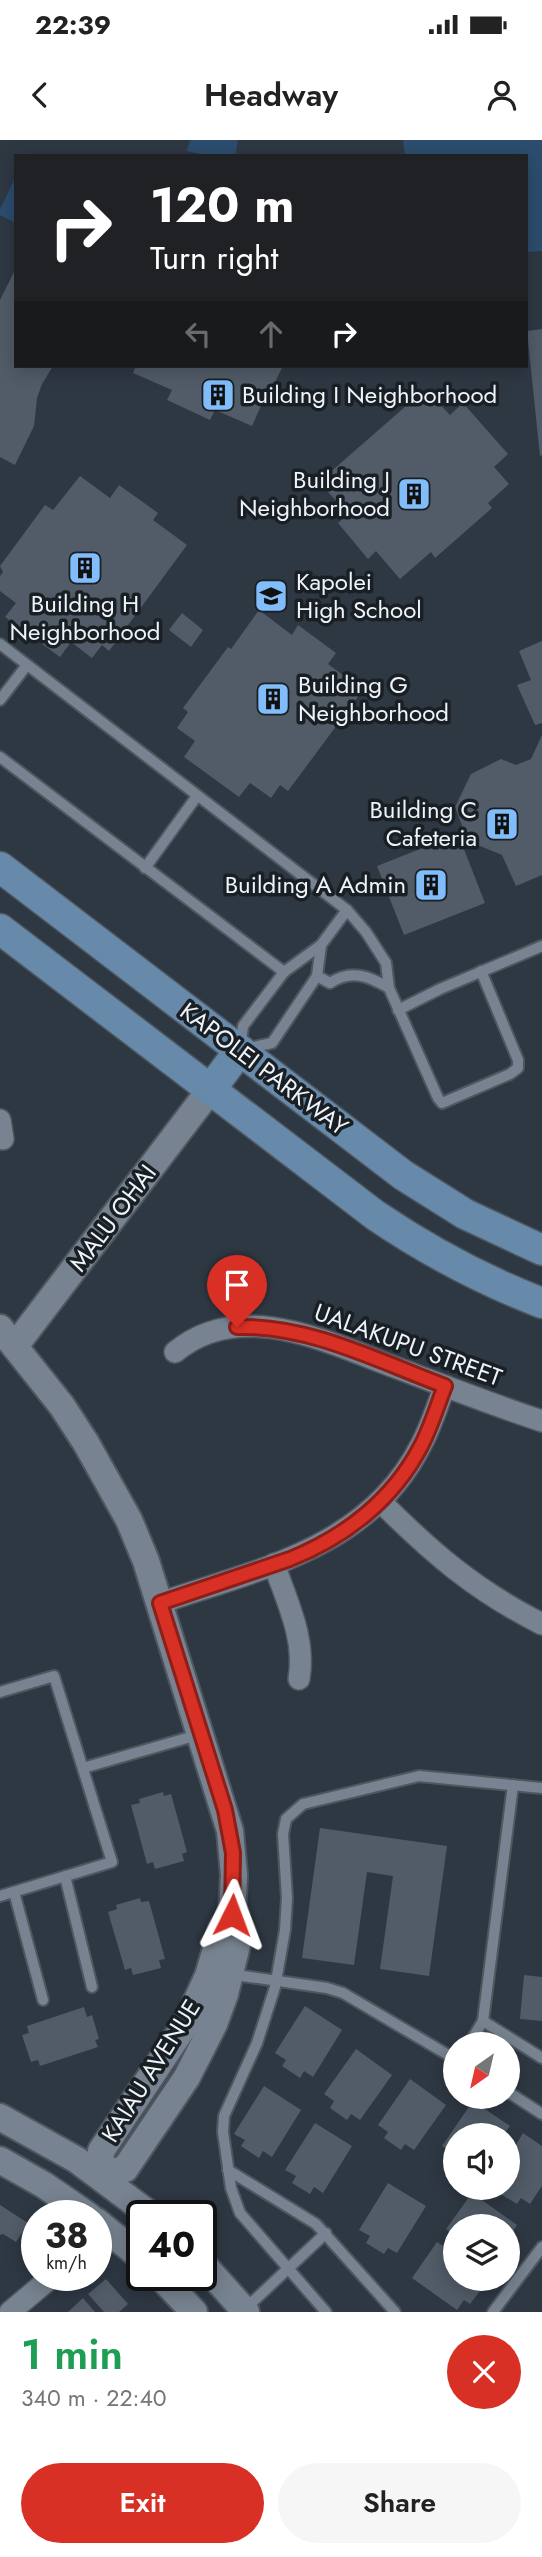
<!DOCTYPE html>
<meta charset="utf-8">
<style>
body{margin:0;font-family:Jost,sans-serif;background:#f6f6f6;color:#222;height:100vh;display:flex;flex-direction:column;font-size:26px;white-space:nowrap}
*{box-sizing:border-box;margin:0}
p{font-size:23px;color:#767676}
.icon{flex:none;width:38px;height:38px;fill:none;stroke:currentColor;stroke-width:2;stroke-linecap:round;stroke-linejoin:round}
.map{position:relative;height:2172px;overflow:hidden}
.side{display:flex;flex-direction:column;background:#fff;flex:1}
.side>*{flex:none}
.top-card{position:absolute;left:14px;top:14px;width:514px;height:214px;border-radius:0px;box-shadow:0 4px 18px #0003;background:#202124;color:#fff;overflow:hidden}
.needle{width:46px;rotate:214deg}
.fabs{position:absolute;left:443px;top:1892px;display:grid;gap:14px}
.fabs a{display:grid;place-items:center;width:77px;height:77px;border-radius:50%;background:#fff;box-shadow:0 4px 18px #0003;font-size:35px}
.speed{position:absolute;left:21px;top:2060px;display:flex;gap:14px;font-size:35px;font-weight:700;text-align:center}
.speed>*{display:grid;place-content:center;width:91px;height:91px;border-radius:50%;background:#fff;box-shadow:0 4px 18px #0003;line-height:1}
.speed small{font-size:18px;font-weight:400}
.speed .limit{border:4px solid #111;border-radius:10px;background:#fff;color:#111}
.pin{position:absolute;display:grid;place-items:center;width:60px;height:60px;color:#fff;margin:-72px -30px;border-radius:50% 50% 50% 0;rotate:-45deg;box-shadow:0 0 7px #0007}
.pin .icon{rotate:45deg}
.me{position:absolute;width:77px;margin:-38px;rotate:3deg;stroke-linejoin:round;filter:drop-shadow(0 0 5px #0008)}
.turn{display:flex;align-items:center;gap:24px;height:147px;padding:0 21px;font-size:32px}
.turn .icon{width:91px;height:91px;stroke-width:2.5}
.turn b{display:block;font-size:49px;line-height:60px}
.lanes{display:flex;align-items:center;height:66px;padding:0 21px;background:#0003;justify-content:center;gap:35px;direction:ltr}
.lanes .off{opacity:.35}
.round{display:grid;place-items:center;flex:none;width:74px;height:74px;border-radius:37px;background:#f6f6f6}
.summary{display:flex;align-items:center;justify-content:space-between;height:119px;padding:0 21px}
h1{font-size:42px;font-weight:600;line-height:52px;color:#1e9e55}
.button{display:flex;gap:14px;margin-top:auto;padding:14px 21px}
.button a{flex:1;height:80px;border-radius:42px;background:#d93025;color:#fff;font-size:28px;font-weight:600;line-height:80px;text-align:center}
.button a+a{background:#f6f6f6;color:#222}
.status{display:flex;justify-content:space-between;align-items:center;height:49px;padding:0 35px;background:#fff;direction:ltr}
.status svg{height:19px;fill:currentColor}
header{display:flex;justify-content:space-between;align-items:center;height:91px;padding:0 21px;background:#fff;font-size:32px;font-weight:600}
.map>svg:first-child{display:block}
</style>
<div class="status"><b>22:39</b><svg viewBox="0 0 49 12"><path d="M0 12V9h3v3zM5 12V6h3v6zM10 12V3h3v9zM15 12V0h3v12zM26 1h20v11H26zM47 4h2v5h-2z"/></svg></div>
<header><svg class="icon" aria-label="back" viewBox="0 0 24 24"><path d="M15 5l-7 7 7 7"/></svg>Headway<svg class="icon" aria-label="person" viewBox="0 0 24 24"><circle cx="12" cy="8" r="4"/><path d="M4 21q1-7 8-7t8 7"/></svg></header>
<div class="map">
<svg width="542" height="2172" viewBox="0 0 542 2172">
<rect width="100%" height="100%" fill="#2e3843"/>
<g fill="#2c4d6e">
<polygon points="190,0 238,0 235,16 209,16 187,11"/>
<polygon points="403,0 542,0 542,111 527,112 527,16 405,16"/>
<polygon points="16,36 16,83 0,75 0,69"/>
</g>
<g fill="#515c68">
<polygon points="16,128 16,226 53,226 42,244 37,258 34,286 15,325 0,317 0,160"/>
<polygon points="542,189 542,315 540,316 527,191"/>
<polygon points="136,226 283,226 273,246 270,245 252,286 215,270 210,280 167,260 172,250 133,233"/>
<polygon points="432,256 450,275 463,263 508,314 494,327 509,344 488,363 492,368 435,418 431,412 400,439 376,411 368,419 338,383 348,374 319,342 414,259 420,266"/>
<polygon points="80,336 110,358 119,345 158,373 153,380 187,405 109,511 102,505 92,518 71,502 60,517 5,477 16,463 0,451 0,436 3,432 0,426 45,365 53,370"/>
<polygon points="259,470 292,495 298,485 336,513 328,524 363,550 288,651 280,645 271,658 250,643 239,657 184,617 195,601 177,588 188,572 183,568 228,507 231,509"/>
<polygon points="182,473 203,490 191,507 169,490"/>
<polygon points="542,501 542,583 535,585 517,545 531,540 519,511"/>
<polygon points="542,595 542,735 516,746 502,715 468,701 455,667 471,634 501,619 516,625 531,619"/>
<polygon points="458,694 485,763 404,795 377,726"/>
<polygon points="163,1652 164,1656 171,1654 187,1712 182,1714 184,1721 155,1729 153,1722 147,1724 131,1665 140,1663 139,1659"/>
<polygon points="320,1688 447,1706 429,1836 380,1829 393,1736 367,1732 354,1825 302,1818"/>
<polygon points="140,1758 141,1762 149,1761 165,1819 159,1820 161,1828 133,1835 131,1828 125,1830 108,1772 117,1769 116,1765"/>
<polygon points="524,1835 542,1837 542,1881 520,1879"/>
<polygon points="305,1866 342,1890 313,1937 304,1931 300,1938 282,1926 286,1920 275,1913"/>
<polygon points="84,1867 87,1877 92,1875 99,1899 95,1900 98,1907 40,1926 38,1920 31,1922 22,1895 29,1893 27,1886"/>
<polygon points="356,1909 392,1935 360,1980 351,1974 347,1980 330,1968 334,1961 324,1954"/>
<polygon points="410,1939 446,1965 414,2010 405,2004 401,2010 384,1998 388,1992 378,1985"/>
<polygon points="264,1946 301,1970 272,2017 263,2011 259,2018 241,2006 245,2000 234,1994"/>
<polygon points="473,1961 510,1986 503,1995 455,1995 455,2025 448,2020 452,2013 442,2006"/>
<polygon points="315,1983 352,2006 323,2053 314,2047 310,2054 292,2043 296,2036 285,2030"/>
<polygon points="523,1993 542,2006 542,2046 530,2064 521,2058 517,2064 499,2053 503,2048 508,2048 508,2018"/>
<polygon points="388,2043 426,2066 397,2113 388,2108 384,2114 366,2103 370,2096 359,2090"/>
<polygon points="472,2053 517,2085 511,2094 517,2098 508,2112 508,2086 455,2086 455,2095 446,2089"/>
<polygon points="0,2065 28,2083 16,2102 3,2094 0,2095"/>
<polygon points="437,2102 455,2114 455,2138 479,2138 476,2143 483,2147 470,2164 464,2160 457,2170 412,2138"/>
<polygon points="106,2139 128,2164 119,2172 104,2172 88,2154"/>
<polygon points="83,2158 95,2172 68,2172"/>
</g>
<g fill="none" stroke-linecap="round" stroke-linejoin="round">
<defs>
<g id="service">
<polyline points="0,504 347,770 366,792 386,823 389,848 438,958 442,963 510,934 518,928 518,920 481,831"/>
<polyline points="0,560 27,525"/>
<polyline points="0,617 284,832"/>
<polyline points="145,728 197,656"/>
<polyline points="321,805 317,836 272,903 240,910 243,886 284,832 321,805 347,770"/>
<path d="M317,836L330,843C351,829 369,836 389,848"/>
<polyline points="398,870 440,849 542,806"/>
<polyline points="0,1552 54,1536 112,1722 0,1756"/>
<polyline points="83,1628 201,1594"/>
<polyline points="513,1645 483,1881 542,1918"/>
<polyline points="65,1736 92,1847"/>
<polyline points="14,1752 43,1860"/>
<polyline points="229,1834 327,1848 343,1853 455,1919"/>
<polyline points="469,1904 483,1881"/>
<polyline points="508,1952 542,1974"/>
<polyline points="228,2030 316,2084 395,2172"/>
<polyline points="244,2170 326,2093"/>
<polyline points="326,2172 240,2073 231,2048 223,1992 224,1976 257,1903 275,1847 285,1790 287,1758 283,1694 286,1679 303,1664 419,1636 542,1648"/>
<polyline points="493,2172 542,2107"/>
</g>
<g id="minor">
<polyline points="0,980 3,999"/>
<path d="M175,1212C241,1157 329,1203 397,1228C445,1246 493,1265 542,1281"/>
<path d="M380,1361C432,1413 476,1451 542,1484"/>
<path d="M274,1424C287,1462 306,1499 299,1539"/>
<path d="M160,1463C259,1429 369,1408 421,1305C431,1287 437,1266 445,1246"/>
<polyline points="10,2172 54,2135"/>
</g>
<g id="tertiary">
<polyline points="0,1188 62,1266 86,1303 129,1380 146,1421 230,1691 234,1735 232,1775 240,1793 225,1854 214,1884 187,1937 125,2029 100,2035"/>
<polyline points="15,1206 210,950"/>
<polyline points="0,1977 77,2020 152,2076"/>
<polyline points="0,2020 44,2045 89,2076"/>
<polyline points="100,2035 101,2011 187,1882 208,1836 222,1789 232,1775"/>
<polyline points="96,2081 142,2118"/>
<polyline points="201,2122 246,2172"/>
<polyline points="159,2135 194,2172"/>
</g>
<g id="secondary">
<polyline points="0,727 403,1035 465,1074 542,1110"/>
<path d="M0,789L375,1075C428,1111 482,1140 542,1163"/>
<polyline points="210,950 240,910"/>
</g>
</defs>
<use href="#service" stroke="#4e5760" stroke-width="14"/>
<use href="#minor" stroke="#4e5760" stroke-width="24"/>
<use href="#tertiary" stroke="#4e5760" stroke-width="30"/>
<use href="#secondary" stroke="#4e5760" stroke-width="33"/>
<use href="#service" stroke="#778390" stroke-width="10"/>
<use href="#minor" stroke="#778390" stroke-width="21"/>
<use href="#tertiary" stroke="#778390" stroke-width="26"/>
<use href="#secondary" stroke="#6789aa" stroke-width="30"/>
</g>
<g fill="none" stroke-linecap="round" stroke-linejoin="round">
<defs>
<path id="route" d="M232,1775L233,1713L225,1670L160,1463L290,1419C345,1397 393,1360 421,1306C431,1287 437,1266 445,1246C378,1221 310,1185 237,1187"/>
</defs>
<use href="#route" stroke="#8d1f18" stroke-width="18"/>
<use href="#route" stroke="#d93025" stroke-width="12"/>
</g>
<defs>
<symbol id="building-square" viewBox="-11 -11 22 22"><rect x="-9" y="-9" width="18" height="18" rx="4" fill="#80bdfa" stroke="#1a1f24"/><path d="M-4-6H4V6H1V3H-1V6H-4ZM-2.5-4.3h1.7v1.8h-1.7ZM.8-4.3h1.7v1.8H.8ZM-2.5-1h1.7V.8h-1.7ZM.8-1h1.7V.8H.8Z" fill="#111"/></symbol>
<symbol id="school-square" viewBox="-11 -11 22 22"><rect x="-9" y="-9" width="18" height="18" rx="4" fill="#80bdfa" stroke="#1a1f24"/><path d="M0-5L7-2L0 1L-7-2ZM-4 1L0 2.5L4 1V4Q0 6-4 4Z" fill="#111"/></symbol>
</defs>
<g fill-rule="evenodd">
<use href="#building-square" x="199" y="236" width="38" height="38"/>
<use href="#building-square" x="395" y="335" width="38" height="38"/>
<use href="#building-square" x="66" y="409" width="38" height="38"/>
<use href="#school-square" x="252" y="437" width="38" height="38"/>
<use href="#building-square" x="254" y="540" width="38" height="38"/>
<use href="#building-square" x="483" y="665" width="38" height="38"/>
<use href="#building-square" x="412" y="726" width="38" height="38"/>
</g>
<g text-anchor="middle" stroke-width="7" stroke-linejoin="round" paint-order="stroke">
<g font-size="24" fill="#edf4fb" stroke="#1a1f24" text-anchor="start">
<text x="242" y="263">Building I Neighborhood</text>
<text x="390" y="348" text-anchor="end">Building J<tspan x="390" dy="28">Neighborhood</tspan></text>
<text x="296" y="450">Kapolei<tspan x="296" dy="28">High School</tspan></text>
<text x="85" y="472" text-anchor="middle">Building H<tspan x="85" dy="28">Neighborhood</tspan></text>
<text x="298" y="553">Building G<tspan x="298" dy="28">Neighborhood</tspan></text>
<text x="477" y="678" text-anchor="end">Building C<tspan x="477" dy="28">Cafeteria</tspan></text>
<text x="406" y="753" text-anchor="end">Building A Admin</text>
</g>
<g font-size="24" fill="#edf4fb" stroke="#1a1f24">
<text transform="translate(264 929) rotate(37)" y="8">KAPOLEI PARKWAY</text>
<text transform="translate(113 1078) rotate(-53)" y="8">MALU OHAI</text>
<text transform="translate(408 1205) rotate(20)" y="8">UALAKUPU STREET</text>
<text transform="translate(151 1931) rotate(-58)" y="8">KAIAU AVENUE</text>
</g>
</g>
</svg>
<div class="fabs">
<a><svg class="needle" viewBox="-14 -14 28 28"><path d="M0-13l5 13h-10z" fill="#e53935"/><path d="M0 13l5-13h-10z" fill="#767676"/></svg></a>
<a><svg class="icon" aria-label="sound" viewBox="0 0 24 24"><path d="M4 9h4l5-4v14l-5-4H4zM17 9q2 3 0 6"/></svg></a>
<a><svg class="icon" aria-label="layers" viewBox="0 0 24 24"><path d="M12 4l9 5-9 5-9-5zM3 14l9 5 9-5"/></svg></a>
</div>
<div class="speed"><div>38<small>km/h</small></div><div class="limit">40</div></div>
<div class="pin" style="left:237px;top:1187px;background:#d93025"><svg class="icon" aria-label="arrive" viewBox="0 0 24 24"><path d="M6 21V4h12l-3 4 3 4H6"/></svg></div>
<svg class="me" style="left:232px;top:1775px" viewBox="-20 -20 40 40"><path d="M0-17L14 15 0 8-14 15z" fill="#d93025" stroke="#fff" stroke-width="4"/></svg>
<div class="top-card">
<div class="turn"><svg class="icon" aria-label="right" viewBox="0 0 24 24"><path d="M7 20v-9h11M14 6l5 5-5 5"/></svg><div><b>120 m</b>Turn right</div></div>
<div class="lanes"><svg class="icon off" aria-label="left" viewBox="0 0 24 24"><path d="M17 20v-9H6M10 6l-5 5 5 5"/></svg><svg class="icon off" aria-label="ahead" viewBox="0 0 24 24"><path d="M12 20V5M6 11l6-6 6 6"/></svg><svg class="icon" aria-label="right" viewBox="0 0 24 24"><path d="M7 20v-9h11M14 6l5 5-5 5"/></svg></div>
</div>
</div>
<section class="side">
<div class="summary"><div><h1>1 min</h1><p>340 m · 22:40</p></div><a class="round" style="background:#d93025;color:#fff"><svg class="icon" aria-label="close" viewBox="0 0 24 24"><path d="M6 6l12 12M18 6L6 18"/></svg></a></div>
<div class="button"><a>Exit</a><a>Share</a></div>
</section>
